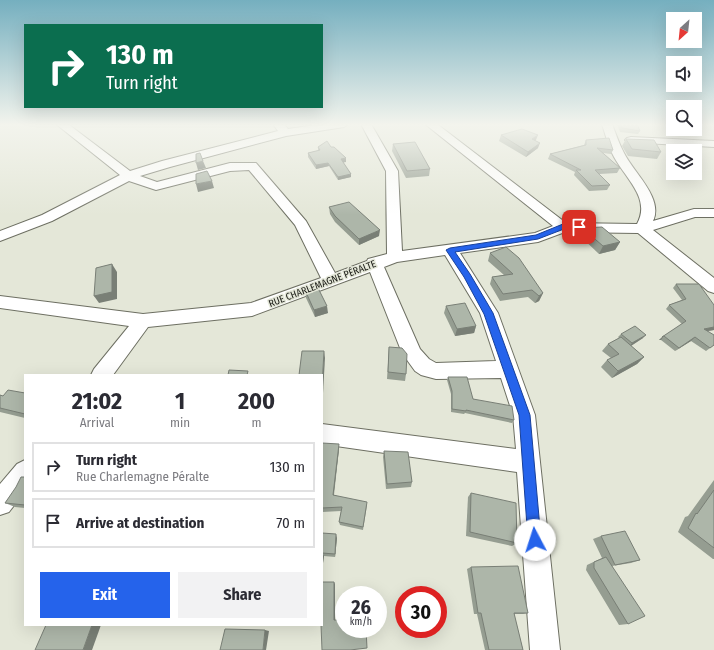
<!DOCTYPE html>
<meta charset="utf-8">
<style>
body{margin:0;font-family:"Fira Sans Condensed",sans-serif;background:#f2f2f3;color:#2b2b33;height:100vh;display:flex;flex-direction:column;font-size:15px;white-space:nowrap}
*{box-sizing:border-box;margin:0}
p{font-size:13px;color:#7c7c81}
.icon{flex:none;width:22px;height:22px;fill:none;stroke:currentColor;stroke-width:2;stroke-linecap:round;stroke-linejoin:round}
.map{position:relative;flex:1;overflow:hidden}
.drawer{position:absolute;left:24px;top:374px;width:299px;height:252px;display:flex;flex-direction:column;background:#fff;border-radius:0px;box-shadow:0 4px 16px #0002}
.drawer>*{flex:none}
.banner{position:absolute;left:24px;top:24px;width:299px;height:84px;border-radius:0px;box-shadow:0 4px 16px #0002;background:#0b6e4f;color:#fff;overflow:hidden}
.needle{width:26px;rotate:207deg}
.buttons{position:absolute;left:666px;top:12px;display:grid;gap:8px}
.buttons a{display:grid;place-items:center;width:36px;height:36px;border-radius:0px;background:#fff;box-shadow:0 4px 16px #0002;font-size:20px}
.speed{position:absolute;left:335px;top:586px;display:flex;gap:8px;font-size:20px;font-weight:700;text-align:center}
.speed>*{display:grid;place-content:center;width:52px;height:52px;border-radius:50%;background:#fff;box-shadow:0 4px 16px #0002;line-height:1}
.speed small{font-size:10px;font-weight:400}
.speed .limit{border:6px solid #d22;background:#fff;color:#111}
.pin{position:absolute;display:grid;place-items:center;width:34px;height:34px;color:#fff;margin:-17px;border-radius:8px;box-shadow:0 2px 6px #0006}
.me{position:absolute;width:44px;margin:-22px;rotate:355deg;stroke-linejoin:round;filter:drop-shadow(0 0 3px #0008)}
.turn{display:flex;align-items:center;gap:14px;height:84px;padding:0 16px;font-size:18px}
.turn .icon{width:52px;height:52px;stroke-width:2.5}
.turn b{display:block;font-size:28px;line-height:34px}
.eta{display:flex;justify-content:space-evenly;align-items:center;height:68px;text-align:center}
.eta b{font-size:24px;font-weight:700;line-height:28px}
.cta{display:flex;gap:8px;margin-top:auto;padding:8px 16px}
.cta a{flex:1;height:46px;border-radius:0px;background:#2563eb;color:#fff;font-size:16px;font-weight:700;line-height:46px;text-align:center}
.cta a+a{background:#f2f2f3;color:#2b2b33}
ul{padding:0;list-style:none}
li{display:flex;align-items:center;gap:12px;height:50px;margin:0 8px 6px;padding:0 8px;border:2px solid #e1e1e2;border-radius:0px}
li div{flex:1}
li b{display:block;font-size:15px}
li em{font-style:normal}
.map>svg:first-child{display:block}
</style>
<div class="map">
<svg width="714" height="650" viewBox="0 0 714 650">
<rect width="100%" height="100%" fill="#e4e7d8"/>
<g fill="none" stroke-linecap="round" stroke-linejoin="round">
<defs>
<g id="minor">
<path d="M56,124H68L130,171L162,161L278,131L273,124H284L288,129L322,124H349L344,127L286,136L170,167L140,176L157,182L230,163H256L306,221L335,273L367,261L368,259L387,254L386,171L361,124H371L398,171L402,251L535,233L553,226L425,124H437L566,223L637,224C652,197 623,177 612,153C608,144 605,134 602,124H612C616,134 619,144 624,153C633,172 664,198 653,221L694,209H714V217H695L653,230L714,278V293L708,291L638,233L565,232L538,242L460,253L498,313L535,415L560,650H530L517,472L322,444V424L516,449L513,415L501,378L436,379L421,375L415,371L402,353L370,272L252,316L148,327L113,375H91L94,369L129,326L0,308V296L143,314L251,303L321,278L295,225L249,170L230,171L156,190L129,181L52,221L0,241V231L42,215L120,175ZM445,255L480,313L496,361L436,363L429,359L420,349L384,267L397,262Z"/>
<polygon points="631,137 714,141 714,147 627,142 625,140 627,138"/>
<polygon points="25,460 25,491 9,512 0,515 0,484 17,464"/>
</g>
</defs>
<use href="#minor" stroke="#6d6f62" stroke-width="2"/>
<use href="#minor" fill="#fff" fill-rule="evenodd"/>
</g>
<g fill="#959d91">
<polygon points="617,124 637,124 640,131 638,134 620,132"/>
<polygon points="501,135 536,140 536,141 538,148 526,157 499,141"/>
<polygon points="626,139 661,152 657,159 628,156 622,146"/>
<polygon points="586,140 613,150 611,154 603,153 620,168 617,173 599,174 610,185 607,190 589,191 574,175 575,172 548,159 550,154 584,145"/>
<polygon points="393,144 430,169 429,176 406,178 392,151"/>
<polygon points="318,147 331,147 346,162 343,162 351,177 338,180 329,166 316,169 308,157 308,153 318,151"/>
<polygon points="329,207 379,236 359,245 335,222 330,214"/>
<polygon points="582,228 620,242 615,250 599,254 579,235"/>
<polygon points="490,253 543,293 539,301 535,303 528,297 500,301 490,284 492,277 504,275 488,261"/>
<polygon points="676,284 714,305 714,330 708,331 714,345 706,351 691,341 675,351 661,340 659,340 682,324 666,309 669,305 682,300 673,288"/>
<polygon points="305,290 328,313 315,317 306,298"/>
<polygon points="446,306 476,326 474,333 455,336 444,313"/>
<polygon points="621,334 643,338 631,346 644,357 637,364 612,378 601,367 607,360 611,358 602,351 608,344 619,338 618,337"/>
<polygon points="389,347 406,374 405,381 387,379"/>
<polygon points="448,377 473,399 514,420 512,423 465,413 464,414 451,412 451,394 447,380"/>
<polygon points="25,393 25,418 0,412 0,395 3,396"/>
<polygon points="322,443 339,449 334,495 367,505 363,530 340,525 339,522 341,511 322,512"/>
<polygon points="384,451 412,482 411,487 386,489 383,457"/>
<polygon points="25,477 25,508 15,507 5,503"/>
<polygon points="714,480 714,559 713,559 678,532 685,517 688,516"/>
<polygon points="471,493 517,543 512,546 466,536 468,497"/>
<polygon points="322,533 337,538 335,557 324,556 323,563 322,563"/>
<polygon points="601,536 640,560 631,563 612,566 628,624 619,625 586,570 587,565 602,558 593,539"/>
<polygon points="471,567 528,613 523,614 514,614 523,650 485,650 477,614 474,614 467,569"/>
</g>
<g fill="#797f76">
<polygon points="538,135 536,140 530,144 532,139"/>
<polygon points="540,143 538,148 526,157 528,152"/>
<polygon points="346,158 346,162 341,163 341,159"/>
<polygon points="203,161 206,168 198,170 196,163"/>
<polygon points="328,163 329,166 316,169 316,165"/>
<polygon points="351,174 351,177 338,180 338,177"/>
<polygon points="212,181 214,188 198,192 196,184"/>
<polygon points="380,230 379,236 359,245 359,239"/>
<polygon points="620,242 615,250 599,254 603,246"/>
<polygon points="112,264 117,272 117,299 99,303 94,296"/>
<polygon points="543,293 539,301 535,303 539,296"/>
<polygon points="327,306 328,313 315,317 314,310"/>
<polygon points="476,326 474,333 455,336 457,329"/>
<polygon points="714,327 714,330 701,332 704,329"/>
<polygon points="646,335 643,338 629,347 632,343"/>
<polygon points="664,336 661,340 659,340 662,337"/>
<polygon points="695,337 691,341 675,351 679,348"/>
<polygon points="324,351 325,358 323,393 322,387"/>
<polygon points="644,357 637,364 612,378 618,371"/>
<polygon points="339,444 339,449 333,499 333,495"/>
<polygon points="336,534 337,538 335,557 335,554"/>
<polygon points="322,553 324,556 323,563 322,561"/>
<polygon points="334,582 335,584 335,621 334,620"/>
<polygon points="92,625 101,625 92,650 83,650"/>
<polygon points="265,630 269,631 266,650 263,650"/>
</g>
<g fill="#adb6a9" stroke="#797f76">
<polygon points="620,124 637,124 640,131 622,128"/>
<polygon points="522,129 538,135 532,139 540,143 528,152 501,135"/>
<polygon points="609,138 613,150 597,148 620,168 595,170 610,185 592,186 576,170 581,170 550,154 586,145 586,140"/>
<polygon points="626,139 654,140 661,152 632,149"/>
<polygon points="327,141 331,147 334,147 346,158 341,159 351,174 338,177 328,163 316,165 308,153 320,150 318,147"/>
<polygon points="415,142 430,169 407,171 393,144"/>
<polygon points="200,153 203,161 196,163 196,154"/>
<polygon points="207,171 212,181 196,184 196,174"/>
<polygon points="349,202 380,230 359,239 335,216 329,207"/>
<polygon points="602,227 620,242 603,246 582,228"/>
<polygon points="506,247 519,258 543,293 539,296 532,290 503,294 492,277 513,274 490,253"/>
<polygon points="112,264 112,292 94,296 96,268"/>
<polygon points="676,284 699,284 714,305 714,327 704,329 714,335 714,345 710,348 695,337 679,348 664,336 662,337 686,321 669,305 686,299"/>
<polygon points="317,286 327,306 314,310 305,290"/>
<polygon points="465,303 476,326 457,329 446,306"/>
<polygon points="635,326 646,335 632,343 621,334"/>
<polygon points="621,337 644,357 618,371 607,360 619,354 608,344"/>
<polygon points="389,347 402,348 407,354 406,374 388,372"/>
<polygon points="302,351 324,351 322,387 322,375 299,375"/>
<polygon points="229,370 248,371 247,375 228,375"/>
<polygon points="448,377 467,377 473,399 512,406 514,420 466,410 466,411 452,409 452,391"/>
<polygon points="8,390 25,393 25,414 0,408 0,395 3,396"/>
<polygon points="322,443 339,444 333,495 367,502 363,527 339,522 342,507 322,508"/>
<polygon points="384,451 408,452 412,482 387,484"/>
<polygon points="21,477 25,477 25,505 5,503 16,487"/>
<polygon points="714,490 714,548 688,528 696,513 697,514"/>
<polygon points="471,493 516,503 517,543 470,532"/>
<polygon points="625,531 640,560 615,565 601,536"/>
<polygon points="322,533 336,534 335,554 322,553 322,558"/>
<polygon points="606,557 645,616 628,624 594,568 594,562"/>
<polygon points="518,566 528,613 514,613 523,650 489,650 481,613 478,613 471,567"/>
<polygon points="322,582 334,582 334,620 344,620 344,629 366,629 367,648 350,650 322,650 321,625 322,625"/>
<polygon points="46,625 92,625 83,650 35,650"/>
<polygon points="225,629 265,630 263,650 220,650"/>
</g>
<linearGradient id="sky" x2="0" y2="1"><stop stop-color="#75afbf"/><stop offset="0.58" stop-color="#f3f4ed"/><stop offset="1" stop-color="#f3f4ed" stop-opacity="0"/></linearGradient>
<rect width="714" height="215" fill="url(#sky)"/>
<polygon fill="#2563eb" stroke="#184099" points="563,224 579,225 582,227 579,229 564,229 538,239 455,252 470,274 493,313 530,415 541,540 540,545 535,547 530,545 528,540 519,415 484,314 464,277 446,250 450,248 536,235"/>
<g text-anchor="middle" stroke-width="3" stroke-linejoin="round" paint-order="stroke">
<g font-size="10" fill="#171813" stroke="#e4e7d8">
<text transform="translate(322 283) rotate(-21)" y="4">RUE CHARLEMAGNE PÉRALTE</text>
</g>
</g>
</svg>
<div class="buttons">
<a><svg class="needle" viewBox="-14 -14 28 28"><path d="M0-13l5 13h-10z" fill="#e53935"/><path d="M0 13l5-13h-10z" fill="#7c7c81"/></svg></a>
<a><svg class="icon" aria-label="sound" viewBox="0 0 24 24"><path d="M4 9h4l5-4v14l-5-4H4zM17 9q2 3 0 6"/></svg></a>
<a><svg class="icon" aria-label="search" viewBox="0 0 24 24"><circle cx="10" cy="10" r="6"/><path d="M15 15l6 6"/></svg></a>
<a><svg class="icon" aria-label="layers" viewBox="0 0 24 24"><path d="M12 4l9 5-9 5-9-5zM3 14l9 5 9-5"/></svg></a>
</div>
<div class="speed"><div>26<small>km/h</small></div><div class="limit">30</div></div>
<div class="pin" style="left:579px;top:227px;background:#d93025"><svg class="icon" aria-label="arrive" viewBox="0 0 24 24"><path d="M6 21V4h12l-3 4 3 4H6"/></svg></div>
<svg class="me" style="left:535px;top:540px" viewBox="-20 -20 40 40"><circle r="19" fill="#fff"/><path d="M0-13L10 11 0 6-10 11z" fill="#2563eb"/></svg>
<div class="banner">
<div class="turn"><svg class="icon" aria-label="right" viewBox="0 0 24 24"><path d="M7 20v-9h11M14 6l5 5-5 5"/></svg><div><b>130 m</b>Turn right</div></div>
</div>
<section class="drawer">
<div class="eta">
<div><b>21:02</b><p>Arrival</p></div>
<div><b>1</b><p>min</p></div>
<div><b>200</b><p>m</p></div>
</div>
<ul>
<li><svg class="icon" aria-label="right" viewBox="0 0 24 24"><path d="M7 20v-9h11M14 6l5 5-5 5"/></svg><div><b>Turn right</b><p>Rue Charlemagne Péralte</p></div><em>130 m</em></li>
<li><svg class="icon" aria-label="arrive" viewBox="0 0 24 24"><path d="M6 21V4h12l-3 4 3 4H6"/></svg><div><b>Arrive at destination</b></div><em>70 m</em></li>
</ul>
<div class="cta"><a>Exit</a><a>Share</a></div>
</section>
</div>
